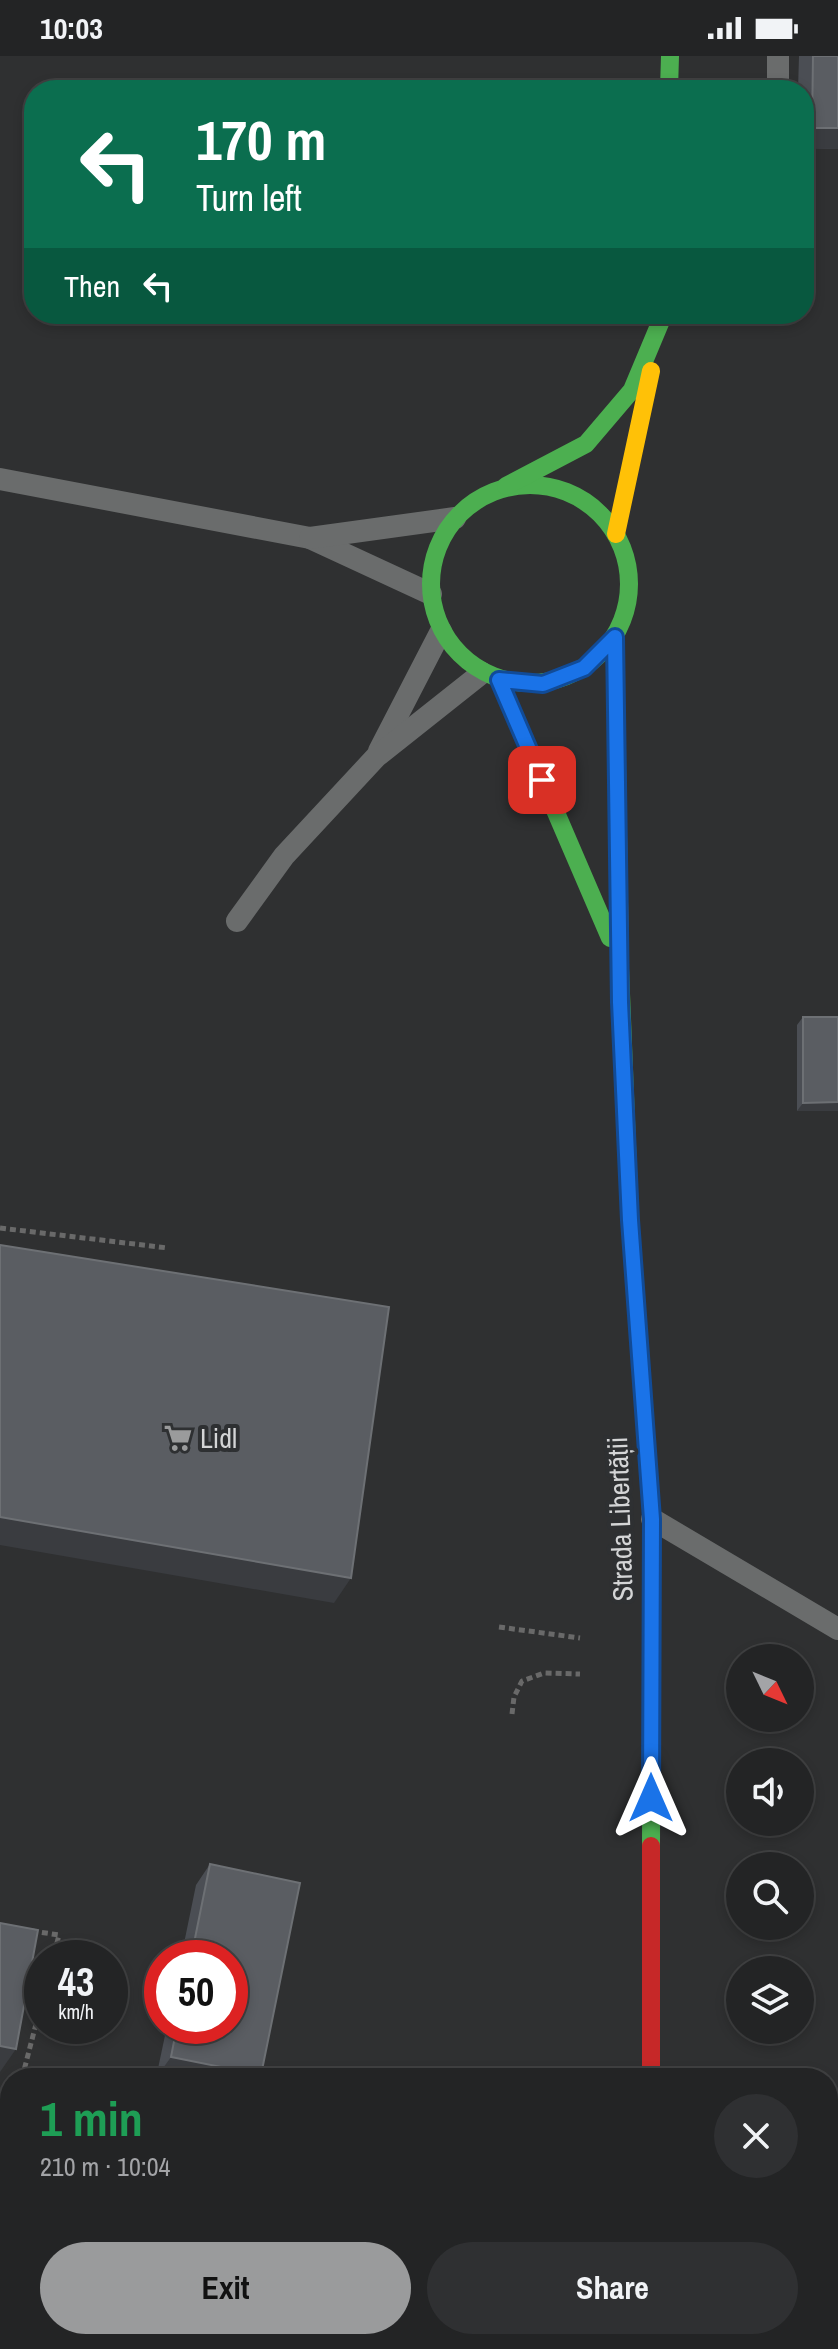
<!DOCTYPE html>
<meta charset="utf-8">
<style>
body{margin:0;font-family:"Archivo Narrow",sans-serif;background:#2f3032;color:#f1f3f6;height:100vh;display:flex;flex-direction:column;font-size:30px;white-space:nowrap}
*{box-sizing:border-box;margin:0}
p{font-size:26px;color:#a3a4a7}
.icon{flex:none;width:44px;height:44px;fill:none;stroke:currentColor;stroke-width:2;stroke-linecap:round;stroke-linejoin:round}
.map{position:relative;flex:1;overflow:hidden}
.details{position:absolute;left:0px;top:2012px;width:838px;height:282px;display:flex;flex-direction:column;background:#232425;border-radius:32px 32px 0 0;box-shadow:0 4px 12px #0003,0 0 0 2px #404142}
.details>*{flex:none}
.hud{position:absolute;left:24px;top:24px;width:790px;height:244px;border-radius:32px;box-shadow:0 4px 12px #0003,0 0 0 2px #404142;background:#0b6e4f;color:#fff;overflow:hidden}
.needle{width:52px;rotate:133deg}
.buttons{position:absolute;left:726px;top:1588px;display:grid;gap:16px}
.buttons a{display:grid;place-items:center;width:88px;height:88px;border-radius:50%;background:#232425;box-shadow:0 4px 12px #0003,0 0 0 2px #404142;font-size:40px}
.speed{position:absolute;left:24px;top:1884px;display:flex;gap:16px;font-size:40px;font-weight:700;text-align:center}
.speed>*{display:grid;place-content:center;width:104px;height:104px;border-radius:50%;background:#232425;box-shadow:0 4px 12px #0003,0 0 0 2px #404142;line-height:1}
.speed small{font-size:20px;font-weight:400}
.speed .limit{border:12px solid #d22;background:#fff;color:#111}
.pin{position:absolute;display:grid;place-items:center;width:68px;height:68px;color:#fff;margin:-34px;border-radius:16px;box-shadow:0 4px 12px #0006}
.me{position:absolute;width:88px;margin:-44px;rotate:0deg;stroke-linejoin:round;filter:drop-shadow(0 0 6px #0008)}
.turn{display:flex;align-items:center;gap:28px;height:168px;padding:0 40px;font-size:36px}
.turn .icon{width:104px;height:104px;stroke-width:2.5}
.turn b{display:block;font-size:56px;line-height:68px}
.then{display:flex;align-items:center;height:76px;padding:0 40px;background:#0003;gap:16px;font-size:30px}
.round{display:grid;place-items:center;flex:none;width:84px;height:84px;border-radius:42px;background:#2f3032}
.overview{display:flex;align-items:center;justify-content:space-between;height:136px;padding:0 40px}
h1{font-size:48px;font-weight:800;line-height:60px;color:#1e9e55}
.button{display:flex;gap:16px;margin-top:auto;padding:16px 40px}
.button a{flex:1;height:92px;border-radius:48px;background:#9a9b9c;color:#111;font-size:32px;font-weight:800;line-height:92px;text-align:center}
.button a+a{background:#2f3032;color:#f1f3f6}
.status{display:flex;justify-content:space-between;align-items:center;height:56px;padding:0 40px;background:#232425;direction:ltr}
.status svg{height:22px;fill:currentColor}
.map>svg:first-child{display:block}
</style>
<div class="status"><b>10:03</b><svg viewBox="0 0 49 12"><path d="M0 12V9h3v3zM5 12V6h3v6zM10 12V3h3v9zM15 12V0h3v12zM26 1h20v11H26zM47 4h2v5h-2z"/></svg></div>
<div class="map">
<svg width="838" height="2293" viewBox="0 0 838 2293">
<rect width="100%" height="100%" fill="#2f3031"/>
<g fill="none" stroke-linecap="round" stroke-linejoin="round">
<g stroke="#696969" stroke-width="5" stroke-dasharray="6 4" stroke-linecap="butt">
<polyline points="0,1172 168,1192"/>
<polyline points="499,1571 580,1582"/>
<polyline points="512,1658 514,1641 522,1625 544,1617 580,1618"/>
<polyline points="32,1875 59,1879 53,1902"/>
<polyline points="22,2022 42,1945"/>
<polyline points="0,2074 8,2076"/>
<polyline points="0,2106 10,2069"/>
</g>
<g stroke="#6a6c6c" stroke-width="22">
<polyline points="778,0 778,34"/>
<polyline points="0,423 310,482 431,538"/>
<polyline points="310,482 455,462"/>
<polyline points="379,695 441,575"/>
<polyline points="237,865 284,800 376,701 482,617"/>
<polyline points="652,1463 838,1573"/>
</g>
<g stroke="#4caf50" stroke-width="18">
<polyline points="669,34 670,0"/>
<circle cx="530" cy="528" r="99"/>
<polyline points="506,430 586,388 632,334 663,260"/>
<polyline points="499,624 610,882"/>
<polyline points="620,912 630,1164 652,1463 651,1790"/>
<polyline points="649,2284 649,2293"/>
</g>
<g stroke="#ffc107" stroke-width="18">
<polyline points="616,478 651,315"/>
<polyline points="615,581 620,912"/>
</g>
<polyline stroke="#c62828" stroke-width="18" points="651,2022 651,1790"/>
</g>
<g fill="#4b4e54">
<polygon points="799,0 838,0 838,93 804,92 804,34 798,34"/>
<polygon points="803,961 838,961 838,1055 797,1055 797,969"/>
<polygon points="210,1808 259,2022 156,2022 167,1970 230,1970 230,1902 181,1902 196,1829"/>
<rect x="223" y="2284" width="49" height="9"/>
<polygon points="727,2284 801,2293 721,2293"/>
</g>
<g fill="#3a3c40">
<polygon points="812,72 838,72 838,93 804,92 804,83"/>
<polygon points="838,1046 838,1055 797,1055 803,1047"/>
<polygon points="0,1461 351,1522 334,1547 0,1489"/>
<polygon points="0,1990 16,1993 0,2016"/>
<polygon points="171,2001 261,2019 259,2022 156,2022"/>
</g>
<g fill="#5a5d62" stroke="#6d7074" stroke-width="2">
<polygon points="813,0 838,0 838,72 812,72"/>
<polygon points="803,961 838,961 838,1046 803,1047"/>
<polygon points="0,1189 389,1251 351,1522 0,1461"/>
<polygon points="210,1808 300,1827 261,2019 171,2001 177,1970 230,1970 230,1902 191,1902"/>
<polygon points="0,1867 38,1874 16,1993 0,1990"/>
<polygon points="233,2284 272,2284 272,2293 232,2293"/>
<polygon points="727,2284 801,2289 801,2293 726,2293"/>
<polygon points="421,2290 464,2293 421,2293"/>
</g>
<g fill="none" stroke-linecap="round" stroke-linejoin="round">
<defs>
<polyline id="route" points="542,724 499,624 543,628 584,612 615,581 620,946 630,1164 652,1463 651,1742"/>
</defs>
<use href="#route" stroke="#114b97" stroke-width="20"/>
<use href="#route" stroke="#1a73e8" stroke-width="14"/>
</g>
<defs>
<symbol id="supermarket-bare" viewBox="-9 -9 18 18"><path d="M-6-5.5h2.5l.6 2H6L4.5 2H-2.5L-4.4-4H-6ZM-1.5 3.2a1.3 1.3 0 1 0 .1 0ZM3 3.2a1.3 1.3 0 1 0 .1 0Z" fill="#9a9b9c" stroke="#2e3032" stroke-width="2.5" paint-order="stroke"/></symbol>
</defs>
<g fill-rule="evenodd">
<use href="#supermarket-bare" x="158" y="1362" width="40" height="40"/>
</g>
<g text-anchor="middle" stroke-width="8" stroke-linejoin="round" paint-order="stroke">
<g font-size="28" fill="#d4d5d6" stroke="#2e3032" text-anchor="start">
<text x="200" y="1392">Lidl</text>
</g>
<g font-size="28" fill="#d4d5d6" stroke="#2e3032">
<text transform="translate(620 1463) rotate(-92)" y="10">Strada Libertății</text>
</g>
</g>
</svg>
<div class="buttons">
<a><svg class="needle" viewBox="-14 -14 28 28"><path d="M0-13l5 13h-10z" fill="#e53935"/><path d="M0 13l5-13h-10z" fill="#a3a4a7"/></svg></a>
<a><svg class="icon" aria-label="sound" viewBox="0 0 24 24"><path d="M4 9h4l5-4v14l-5-4H4zM17 9q2 3 0 6"/></svg></a>
<a><svg class="icon" aria-label="search" viewBox="0 0 24 24"><circle cx="10" cy="10" r="6"/><path d="M15 15l6 6"/></svg></a>
<a><svg class="icon" aria-label="layers" viewBox="0 0 24 24"><path d="M12 4l9 5-9 5-9-5zM3 14l9 5 9-5"/></svg></a>
</div>
<div class="speed"><div>43<small>km/h</small></div><div class="limit">50</div></div>
<div class="pin" style="left:542px;top:724px;background:#d93025"><svg class="icon" aria-label="arrive" viewBox="0 0 24 24"><path d="M6 21V4h12l-3 4 3 4H6"/></svg></div>
<svg class="me" style="left:651px;top:1742px" viewBox="-20 -20 40 40"><path d="M0-17L14 15 0 8-14 15z" fill="#1a73e8" stroke="#fff" stroke-width="4"/></svg>
<div class="hud">
<div class="turn"><svg class="icon" aria-label="left" viewBox="0 0 24 24"><path d="M17 20v-9H6M10 6l-5 5 5 5"/></svg><div><b>170 m</b>Turn left</div></div>
<div class="then">Then<svg class="icon" aria-label="left" viewBox="0 0 24 24"><path d="M17 20v-9H6M10 6l-5 5 5 5"/></svg></div>
</div>
<section class="details">
<div class="overview"><div><h1>1 min</h1><p>210 m · 10:04</p></div><a class="round"><svg class="icon" aria-label="close" viewBox="0 0 24 24"><path d="M6 6l12 12M18 6L6 18"/></svg></a></div>
<div class="button"><a>Exit</a><a>Share</a></div>
</section>
</div>
